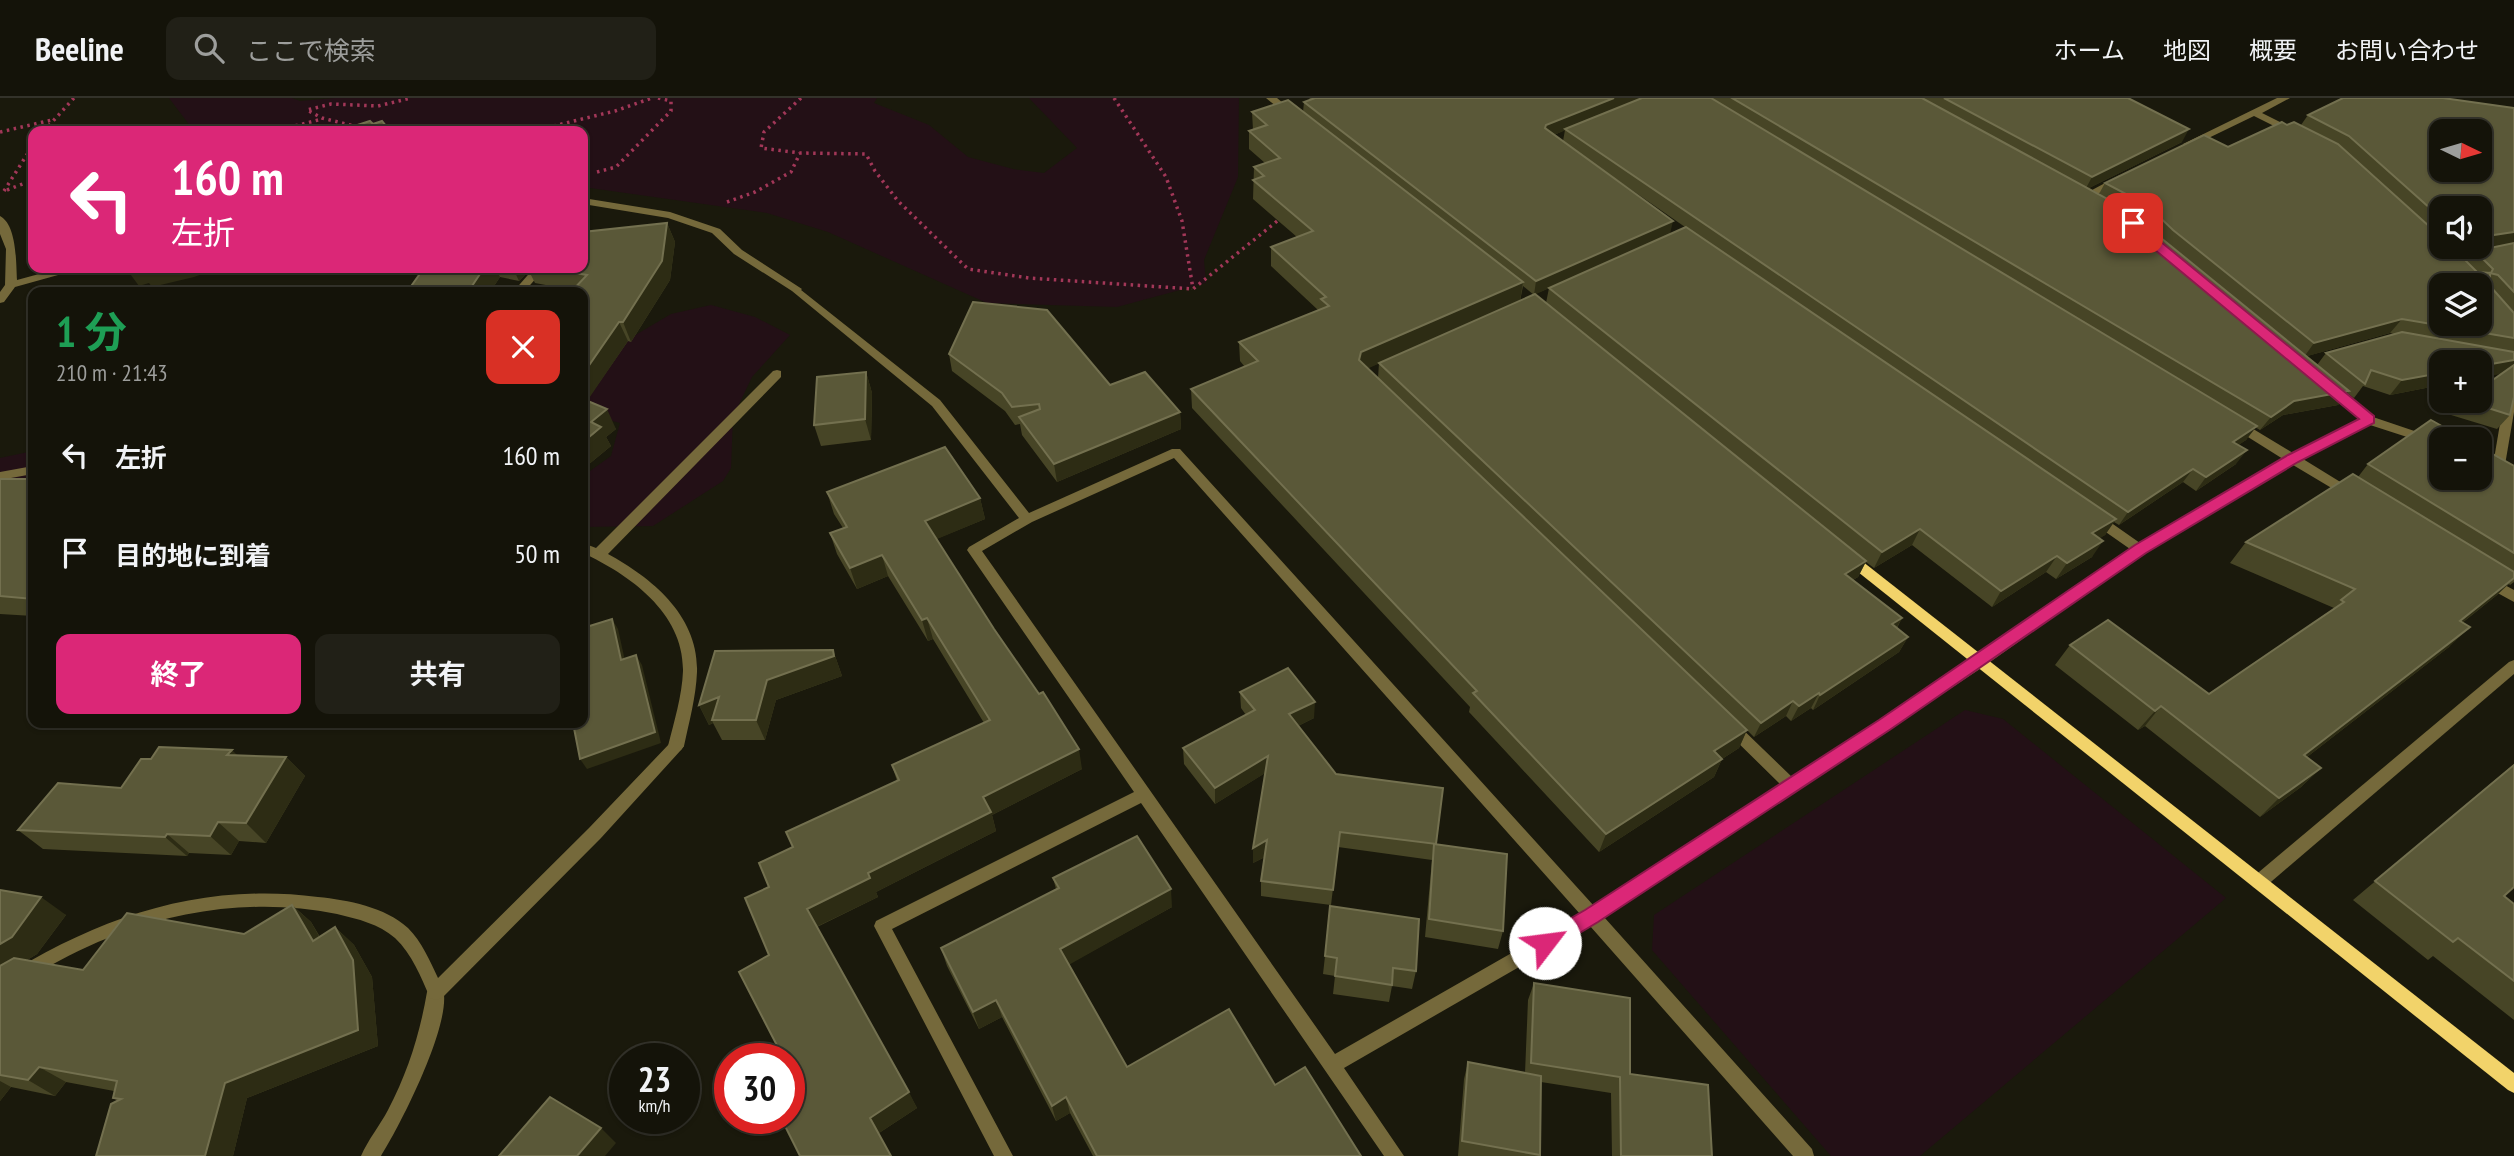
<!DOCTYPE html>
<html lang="ja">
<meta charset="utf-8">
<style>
body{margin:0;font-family:"PT Sans Narrow","Noto Sans JP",sans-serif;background:#212017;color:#f1f3f6;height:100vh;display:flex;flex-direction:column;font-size:26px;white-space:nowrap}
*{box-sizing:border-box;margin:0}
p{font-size:23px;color:#9d9e9c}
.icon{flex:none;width:38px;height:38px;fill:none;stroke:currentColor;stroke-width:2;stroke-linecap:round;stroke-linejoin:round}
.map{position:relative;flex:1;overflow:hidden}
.drawer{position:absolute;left:28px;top:189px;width:560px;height:441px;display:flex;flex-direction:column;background:#141309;border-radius:14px;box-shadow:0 2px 5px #0004,0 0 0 2px #33322a}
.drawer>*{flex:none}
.hud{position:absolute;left:28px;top:28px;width:560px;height:147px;border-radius:14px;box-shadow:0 2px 5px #0004,0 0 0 2px #33322a;background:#db2777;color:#fff;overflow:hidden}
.needle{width:46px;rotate:95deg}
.buttons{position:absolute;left:2429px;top:21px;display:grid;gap:14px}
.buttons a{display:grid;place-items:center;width:63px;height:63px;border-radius:14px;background:#141309;box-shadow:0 2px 5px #0004,0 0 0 2px #33322a;font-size:35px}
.speed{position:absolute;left:609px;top:945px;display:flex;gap:14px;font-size:35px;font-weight:700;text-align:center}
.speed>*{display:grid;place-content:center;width:91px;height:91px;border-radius:50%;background:#141309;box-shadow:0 2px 5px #0004,0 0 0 2px #33322a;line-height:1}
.speed small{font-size:18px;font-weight:400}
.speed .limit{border:10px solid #d22;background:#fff;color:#111}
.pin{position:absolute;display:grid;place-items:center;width:60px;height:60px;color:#fff;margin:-30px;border-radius:14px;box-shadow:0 4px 10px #0006}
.me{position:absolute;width:77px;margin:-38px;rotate:60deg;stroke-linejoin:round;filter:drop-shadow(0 0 5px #0008)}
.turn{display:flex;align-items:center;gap:24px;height:147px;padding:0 28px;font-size:32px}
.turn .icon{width:91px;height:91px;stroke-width:2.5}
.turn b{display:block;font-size:49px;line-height:60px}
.round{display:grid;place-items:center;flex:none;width:74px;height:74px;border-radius:14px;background:#212017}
.headline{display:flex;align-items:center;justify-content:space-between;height:119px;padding:0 28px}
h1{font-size:42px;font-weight:700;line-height:52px;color:#1e9e55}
.action{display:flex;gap:14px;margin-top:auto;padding:14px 28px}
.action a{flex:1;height:80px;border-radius:14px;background:#db2777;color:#fff;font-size:28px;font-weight:700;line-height:80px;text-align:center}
.action a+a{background:#212017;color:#f1f3f6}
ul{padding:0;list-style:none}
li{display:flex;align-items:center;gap:21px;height:98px;padding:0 28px}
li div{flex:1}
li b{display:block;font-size:26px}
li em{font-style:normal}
header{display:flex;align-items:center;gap:42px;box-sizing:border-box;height:98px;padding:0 35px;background:#141309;border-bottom:2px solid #33322a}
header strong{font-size:33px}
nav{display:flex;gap:38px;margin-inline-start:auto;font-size:24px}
.search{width:490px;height:63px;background:#212017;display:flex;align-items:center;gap:18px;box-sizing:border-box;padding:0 24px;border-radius:14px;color:#9d9e9c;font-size:26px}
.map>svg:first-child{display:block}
</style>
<header>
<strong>Beeline</strong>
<div class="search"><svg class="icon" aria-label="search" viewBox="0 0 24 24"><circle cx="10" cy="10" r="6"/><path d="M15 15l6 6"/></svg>ここで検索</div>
<nav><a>ホーム</a><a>地図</a><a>概要</a><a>お問い合わせ</a></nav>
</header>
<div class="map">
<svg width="2514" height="1058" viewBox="0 0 2514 1058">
<rect width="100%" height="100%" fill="#1a190c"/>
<g fill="#231016">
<polygon points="169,0 292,0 300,3 335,0 877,0 874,5 929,27 968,59 1013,71 1044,75 1077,50 1029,0 1239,0 1238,79 1204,162 1206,185 1117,209 987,205 828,134 767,115 583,89 583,33 194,33"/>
<polygon points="711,207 755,219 790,237 752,279 733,319 731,370 723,383 653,428 583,429 583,378 611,358 620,325 583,315 600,258 671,216"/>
<polygon points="33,353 33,390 0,406 0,360"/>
<polygon points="1965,612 2003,621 2226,800 1920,1058 1831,1058 1652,852 1654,817"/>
</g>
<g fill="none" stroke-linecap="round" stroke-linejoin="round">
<g stroke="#a23758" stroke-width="3.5" stroke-dasharray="2.5 4.5" stroke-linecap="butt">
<polyline points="801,0 764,34 761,50 800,55 866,56 875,73 898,103 968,171 1029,180 1193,191 1281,120"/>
<polyline points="1114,0 1166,79 1182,123 1193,191"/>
<polyline points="358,29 322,20 307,12 331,6 378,8 411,0"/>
<polyline points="44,33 74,0"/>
<polyline points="275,33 322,21"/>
<polyline points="533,33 615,13 652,0"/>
<polyline points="0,34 52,22"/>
<polyline points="597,74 616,69 671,13 671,3 658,0"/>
<polyline points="7,92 33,82"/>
<polyline points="4,93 33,47"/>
<polyline points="727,104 755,94 791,74 800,55"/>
</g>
<g fill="#75693b" fill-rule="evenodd">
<polygon points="583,100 670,114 720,131 742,152 802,191 800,193 792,193 734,156 712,135 668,120 583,106"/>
<path d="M0,118C17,127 16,165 17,182L61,170H77L76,172L15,189L4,204L0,205V194L5,187L6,151L0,136Z"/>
<polygon points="534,170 545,170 524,194 513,194"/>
<path d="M777,272L781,273V279L608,456C652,480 699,518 697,574C696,599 689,624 684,648L681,652L676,654L671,652L668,648C674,624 682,598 683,573C684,515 630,477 583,455V445L596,450L773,273Z"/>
<polygon points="33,368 33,376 0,382 0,374"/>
<path d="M436,886L442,888C456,919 399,1030 381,1058H361C368,1042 380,1027 388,1012C408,974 420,935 427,894L430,888Z"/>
</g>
<g fill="#75693b" fill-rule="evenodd">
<polygon points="1266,0 1277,0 1296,16 1288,18"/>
<polygon points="2277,0 2290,0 2262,15 2298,33 2298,37 2292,37 2254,18 2192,48 2183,46"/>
<polygon points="2120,77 2124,78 2124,82 2088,101 2080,101 2079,99"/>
<path d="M796,188L940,302L1029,415L1172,351H1180L1594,808L1780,686L1724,631L1722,627L1724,623L1729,621L1734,623L1792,679L1973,561L2130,451L2090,423L2088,420L2090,417H2100L2140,445L2283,361L2232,329L2230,326L2232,323H2240L2293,355L2360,321L2324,293L2322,290L2324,287L2328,286L2373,319L2441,342V350L2370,327L2303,361L2355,393L2356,396L2355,399L2350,401L2293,367L2145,454L1983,569L1604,819L1812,1051L1814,1058H1793L1590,828L1344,970L1404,1058H1384L1141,705L892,831L1013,1058H994L874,828L876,823L1134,694L967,452L969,449L1019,420L932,308L792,193V189ZM1174,360L1580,816L1335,956L982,453L1032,424Z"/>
<polygon points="2510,298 2514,299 2514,314 2505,367 2499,371 2493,367 2504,302"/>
<polygon points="2488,478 2514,492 2514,504 2483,487 2481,483"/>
<polygon points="2514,562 2514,576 2265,789 2259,791 2253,789 2251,784 2253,779 2509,564"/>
<path d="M676,642L681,644L684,648L681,652L601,740L442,900L436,902L430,900C421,879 412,856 395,840C379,826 358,821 337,816C264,801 187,810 118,836C91,846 65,859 41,873C27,882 15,892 0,898V881C99,819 200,784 318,799C348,802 385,809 408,830C422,844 430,863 438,880L589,730L671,644Z"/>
</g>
<polygon fill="#f2d36a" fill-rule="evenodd" points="1848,454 1853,456 2514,975 2514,995 2508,992 1843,462 1841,459 1843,456"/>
</g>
<g fill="#474526" fill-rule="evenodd">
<path d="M1309,0H2128L2182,44L2089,90L2099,96L2105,85L2228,49L2287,27H2301L2308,17L2514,10V299L2510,317L2497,331L2451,317L2463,303H2480L2500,276L2441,264V287L2390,297L2363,288L2354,300L2347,295L2338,307L2283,317L2260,332L2255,329L2246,342L2238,347L2236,366L2196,393L2183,384L2119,427L2114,424L2105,437L2099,440L2092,459L2056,481L2046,474L1992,509L1912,447L1874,470L1866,464L1858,479L1853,482L1902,520L1897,530L1908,539L1899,554L1813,612L1811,610L1791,623L1786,618L1754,639L1747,632L1739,650L1722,661L1714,679L1599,754L1469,614L1470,609L1192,310L1191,291L1245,269L1240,263L1239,244L1318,212L1271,168V149L1297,139L1253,101L1254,69L1265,65L1249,51V33L1253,32L1252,14H1303L1304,4L1311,2ZM1565,32L1563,43L1554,37ZM1616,81L1685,129L1670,136ZM2441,110L2480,149H2441ZM2475,153L2467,163L2459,155ZM1523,188L1534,197L1520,203ZM1549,190L1546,205L1535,196ZM2390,235L2394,236L2326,255L2317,267L2307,258ZM1379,265L1378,280L1368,270Z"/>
<polygon points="667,125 675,144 670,182 631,244 628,243 587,302 616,331 606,339 611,348 583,371 583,194 535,185 529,173 519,183 500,179 490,194 407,194 424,170 583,170"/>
<polygon points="949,256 1110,287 1180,314 1181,331 1057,384 1022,337 1020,326 1015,327 1005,313 952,273"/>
<polygon points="866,274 872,295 871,342 821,348 814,327"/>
<polygon points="2368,366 2514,368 2514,484 2510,487 2509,486 2497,497 2462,525 2449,549 2307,659 2321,670 2301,689 2260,719 2145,628 2138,632 2055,567 2070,547 2209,596 2330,513 2334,510 2230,465 2246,444 2358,379"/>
<polygon points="33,375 33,518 0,516 0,381 28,381"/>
<polygon points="827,394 980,400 985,421 936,441 1082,671 992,717 996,733 876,794 878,799 817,829 917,1010 879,1035 796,985 769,857 769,789 793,749 897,683 892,667 984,625 933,541 928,543 888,478 857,491 837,456 830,435 843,430 834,416"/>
<polygon points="833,552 842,578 776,602 765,642 722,642 713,625 709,627 699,607"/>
<polygon points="1240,594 1314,620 1298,628 1336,676 1436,747 1503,833 1498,851 1425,839 1432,762 1338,749 1331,807 1261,798 1261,783 1265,759 1253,765 1265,675 1215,706 1184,666 1183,650 1246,617 1241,610"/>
<polygon points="237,657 286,659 305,678 266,745 239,743 231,757 189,755 187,758 43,751 18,732 121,690 151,661"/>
<polygon points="2514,666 2504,798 2514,806 2514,922 2433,858 2428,862 2353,802"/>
<polygon points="1053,780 1172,809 1069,866 1127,969 1275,987 1361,1058 1093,1058 1070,1015 1056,1023 1002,919 979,931 947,868 941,850 1056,791"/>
<polygon points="0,792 66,817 37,856 27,862 83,872 244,836 292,807 311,824 320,839 335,829 354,847 372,879 378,948 247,1000 233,1058 96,1058 118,1003 113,1000 114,993 66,984 55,998 11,989 0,1003"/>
<polygon points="1325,858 1416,873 1412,891 1392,888 1389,904 1333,896 1335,878 1323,876"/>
<polygon points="1534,885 1630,976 1712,1058 1612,1058 1611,995 1541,984 1539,1058 1458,1058 1464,981 1468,964 1525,975 1528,902"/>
</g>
<g fill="#2d2c14">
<polygon points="1614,0 1644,0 1544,41 1545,30 1546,27"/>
<polygon points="2189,31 2182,44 2085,92 2092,79"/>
<polygon points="1673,123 1670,136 1534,197 1536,183"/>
<polygon points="667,125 675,144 670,182 631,244 623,224"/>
<polygon points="2514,134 2514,146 2454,156 2460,149 2480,149 2480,139"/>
<polygon points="137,170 220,170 194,179 152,189 149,185 139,188 128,173"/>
<polygon points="484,170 495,170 500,179 490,194 475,194 472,188"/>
<polygon points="513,170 528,170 529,173 519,183"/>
<polygon points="1523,184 1520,203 1360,274 1359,262 1361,254"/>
<polygon points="448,188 452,194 442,194"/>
<polygon points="2402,221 2390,235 2304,259 2314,245"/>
<polygon points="619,224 628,243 583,309 583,276"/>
<polygon points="2514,262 2514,271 2511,274 2480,280 2480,268"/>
<polygon points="866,274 872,295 871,342 865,321"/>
<polygon points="2441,275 2441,287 2390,297 2402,282"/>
<polygon points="2349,293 2338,307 2283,317 2260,332 2271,319 2294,303"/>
<polygon points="607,311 616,331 606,339 611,348 583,371 583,344 591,324"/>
<polygon points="1180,314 1181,331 1057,384 1054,366"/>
<polygon points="2257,328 2246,342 2223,358 2233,344"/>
<polygon points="2247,352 2236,366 2196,393 2206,379"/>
<polygon points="2193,371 2183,384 2119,427 2128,414"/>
<polygon points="980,400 985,421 930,444 925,423"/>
<polygon points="2116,421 2105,437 2082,452 2092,435"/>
<polygon points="1920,431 1912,447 1874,470 1882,454"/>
<polygon points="2103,443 2092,459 2056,481 2067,465"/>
<polygon points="882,457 888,478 857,491 850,470"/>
<polygon points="2057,458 2046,474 1992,509 2001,493"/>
<polygon points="1866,463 1858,479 1837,491 1845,476"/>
<polygon points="2514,480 2497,497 2439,543 2460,523"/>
<polygon points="927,520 933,541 928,543 922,522"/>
<polygon points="1902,520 1893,536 1892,526"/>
<polygon points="612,521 618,531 627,572 621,562"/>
<polygon points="2470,529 2449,549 2285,676 2304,657"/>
<polygon points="1908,539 1899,554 1813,612 1820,597"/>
<polygon points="833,552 842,578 776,602 765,642 756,622 767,582"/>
<polygon points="636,557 642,567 661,645 587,671 580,661"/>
<polygon points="1819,595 1811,610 1791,623 1799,608"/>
<polygon points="719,599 712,622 713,625 709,627 699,607"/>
<polygon points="1793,603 1786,618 1754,639 1761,625"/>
<polygon points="1315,604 1314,620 1288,633 1289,616"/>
<polygon points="2161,608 2145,628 2138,632 2155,613"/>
<polygon points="1747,632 1739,650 1722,661 1714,679 1599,754 1606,736 1714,653"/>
<polygon points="1079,651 1082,671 992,717 996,733 876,794 878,799 816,829 807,811 868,775 983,699"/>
<polygon points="232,652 252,672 227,657"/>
<polygon points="1268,658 1267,674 1215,706 1215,690"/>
<polygon points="286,659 305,678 266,745 246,725"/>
<polygon points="2321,670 2301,689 2260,719 2279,700"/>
<polygon points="218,724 239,743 231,757 210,738"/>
<polygon points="167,736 189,755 187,758 165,739"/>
<polygon points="1267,742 1267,758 1253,765 1253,750"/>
<polygon points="1171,791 1172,809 1065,869 1060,851"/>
<polygon points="41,799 66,817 37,856 0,878 0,846"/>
<polygon points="292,807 311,824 332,861 313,843"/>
<polygon points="335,829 354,847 372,879 378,948 247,1000 233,1058 205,1058 225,985"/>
<polygon points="996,902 1002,919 979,931 973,914"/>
<polygon points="39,969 66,984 55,998 28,982"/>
<polygon points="0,983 11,989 0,1003"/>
<polygon points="909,994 917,1010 879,1035 870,1020"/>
<polygon points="1066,999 1070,1015 1056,1023 1052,1008"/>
<polygon points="601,1030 616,1045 605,1058 577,1058"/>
</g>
<g fill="#5a5838" stroke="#73704f" stroke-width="2" fill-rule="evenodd">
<polygon points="1315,0 1614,0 1546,27 1545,30 1673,123 1536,183 1304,4"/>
<polygon points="1642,0 1711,0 2257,328 2233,344 2247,352 2206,379 2193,371 2128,414 1565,31"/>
<polygon points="1732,0 1922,0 2135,116 2161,140 2349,293 2294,303 2271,319"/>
<polygon points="1944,0 2128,0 2189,31 2092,79"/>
<path d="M2343,0H2443L2514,10V134L2480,139V110H2441V120L2349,38L2308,17ZM2441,33H2480V72H2441Z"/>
<polygon points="1288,2 1523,184 1361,254 1359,262 1747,632 1714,653 1722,661 1606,736 1473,595 1477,593 1191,291 1258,263 1239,244 1329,208 1321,201 1326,199 1271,149 1313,133 1253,82 1264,78 1254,69 1280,60 1249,33 1267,27 1252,14"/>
<polygon points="370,23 373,26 382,23 390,33 339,33"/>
<path d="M2282,24L2287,27L2294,24L2338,46L2441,139V149H2452L2477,174L2491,175L2493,171L2475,153L2514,145V194L2498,177L2490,175V188L2514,215V240L2402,221L2314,245L2173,132L2147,107L2105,85L2204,37L2228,49ZM2441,187H2480V226H2441Z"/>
<polygon points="667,125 662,163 623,224 619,224 583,276 583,194 571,194 587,177 546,170 583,170 583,134"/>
<polygon points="1686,129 2116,421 2092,435 2103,443 2067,465 2057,458 2001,493 1920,431 1882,454 1549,190"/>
<polygon points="141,170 159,170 140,174"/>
<polygon points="424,170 484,170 472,188 448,188 442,194 407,194"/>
<polygon points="1535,196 1866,463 1845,476 1902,520 1892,526 1908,539 1820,597 1819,595 1799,608 1793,603 1761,625 1379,265"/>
<polygon points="973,204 1047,212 1110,287 1145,274 1180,314 1054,366 1019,319 1040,311 1039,306 1012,309 1002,295 949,256"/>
<polygon points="2402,234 2514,254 2514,262 2480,268 2480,264 2441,264 2441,275 2402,282 2371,272 2365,286 2326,255"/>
<polygon points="2514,267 2514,299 2510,317 2466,303 2480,303 2480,291"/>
<polygon points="866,274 865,321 814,327 817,279"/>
<polygon points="583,301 607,311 591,324 601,329 583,344"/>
<polygon points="2431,322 2465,341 2441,341 2441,380 2480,380 2480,349 2514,368 2514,455 2368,366"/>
<polygon points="945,349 980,400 925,423 994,531 1039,596 1043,594 1079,651 983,699 991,714 868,775 870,780 807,811 909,994 870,1020 891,1058 800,1058 781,1020 789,1020 789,990 796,985 789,971 789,961 784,961 739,874 769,857 745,800 769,789 759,765 793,749 786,734 899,682 892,667 990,622 927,520 922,522 882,457 850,470 830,435 847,429 827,394"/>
<polygon points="33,375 33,501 0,498 0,381 28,381"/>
<polygon points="2353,376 2514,474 2514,480 2460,523 2470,529 2304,657 2321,670 2279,700 2161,608 2155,613 2070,547 2108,522 2209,596 2344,504 2341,502 2355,491 2246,444"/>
<polygon points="612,521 621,562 636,557 655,634 580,661 573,625 583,625 583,530"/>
<polygon points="833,552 834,558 767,582 756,622 712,622 719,599 699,607 715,553"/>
<polygon points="1288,570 1315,604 1289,616 1336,676 1443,690 1436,746 1340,734 1333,792 1261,783 1267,742 1253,750 1268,658 1215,690 1183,650 1255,612 1240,594"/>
<polygon points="159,649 232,652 227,657 286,659 246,725 218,724 210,738 167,736 165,739 18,732 58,685 121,690 141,661 151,661"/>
<polygon points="2514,667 2514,789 2504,798 2514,806 2514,883 2458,840 2453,844 2375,783"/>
<polygon points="1137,738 1171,791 1060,851 1127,969 1229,911 1275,987 1305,969 1361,1058 1097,1058 1066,999 1052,1008 996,902 973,914 941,850 1059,790 1053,780"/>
<polygon points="1434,746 1507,756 1503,833 1429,821"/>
<polygon points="0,792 41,799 12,839 0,846"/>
<polygon points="292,807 313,843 335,829 353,862 358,932 225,985 205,1058 96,1058 111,1006 121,1001 113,1000 117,983 39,969 28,982 0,977 0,868 14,860 83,872 127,815 244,836"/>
<polygon points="1330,808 1419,821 1416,873 1393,870 1392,887 1335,878 1337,860 1325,858"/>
<polygon points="1534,885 1630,900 1630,976 1708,987 1712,1058 1621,1058 1620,979 1531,965"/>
<polygon points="1468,964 1541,978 1540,1057 1462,1043"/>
<polygon points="550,999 601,1030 577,1058 499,1058"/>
</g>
<polygon fill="#db2777" stroke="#8e194d" stroke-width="2" points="2133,121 2374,318 2374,325 2298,364 2146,455 1891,631 1598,824 1551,852 1545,854 1538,852 1535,845 1538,839 1585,812 1879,622 2135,447 2288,357 2359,321 2155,152 2127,125"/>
</svg>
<div class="buttons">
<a><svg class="needle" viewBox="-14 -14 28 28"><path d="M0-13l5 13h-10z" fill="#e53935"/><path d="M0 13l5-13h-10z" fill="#9d9e9c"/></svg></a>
<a><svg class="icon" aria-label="sound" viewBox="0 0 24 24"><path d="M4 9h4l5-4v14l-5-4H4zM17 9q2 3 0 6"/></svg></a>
<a><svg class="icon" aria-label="layers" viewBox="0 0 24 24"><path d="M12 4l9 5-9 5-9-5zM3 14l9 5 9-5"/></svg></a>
<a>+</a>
<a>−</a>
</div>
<div class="speed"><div>23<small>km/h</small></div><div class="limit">30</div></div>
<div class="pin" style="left:2133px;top:125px;background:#d93025"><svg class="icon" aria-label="arrive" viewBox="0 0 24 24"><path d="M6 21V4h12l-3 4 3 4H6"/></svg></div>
<svg class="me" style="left:1545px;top:845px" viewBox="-20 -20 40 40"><circle r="19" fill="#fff"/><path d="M0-13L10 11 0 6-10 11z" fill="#db2777"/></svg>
<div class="hud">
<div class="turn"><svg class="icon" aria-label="left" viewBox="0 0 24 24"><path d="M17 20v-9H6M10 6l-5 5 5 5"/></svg><div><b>160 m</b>左折</div></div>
</div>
<section class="drawer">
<div class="headline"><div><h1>1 分</h1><p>210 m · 21:43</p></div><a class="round" style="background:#d93025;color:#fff"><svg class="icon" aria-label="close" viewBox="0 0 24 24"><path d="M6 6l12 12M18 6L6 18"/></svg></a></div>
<ul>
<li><svg class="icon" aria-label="left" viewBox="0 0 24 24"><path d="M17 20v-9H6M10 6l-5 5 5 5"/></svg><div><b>左折</b></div><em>160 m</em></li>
<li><svg class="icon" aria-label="arrive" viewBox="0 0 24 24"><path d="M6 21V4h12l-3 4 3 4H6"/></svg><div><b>目的地に到着</b></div><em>50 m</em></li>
</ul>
<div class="action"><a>終了</a><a>共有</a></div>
</section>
</div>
